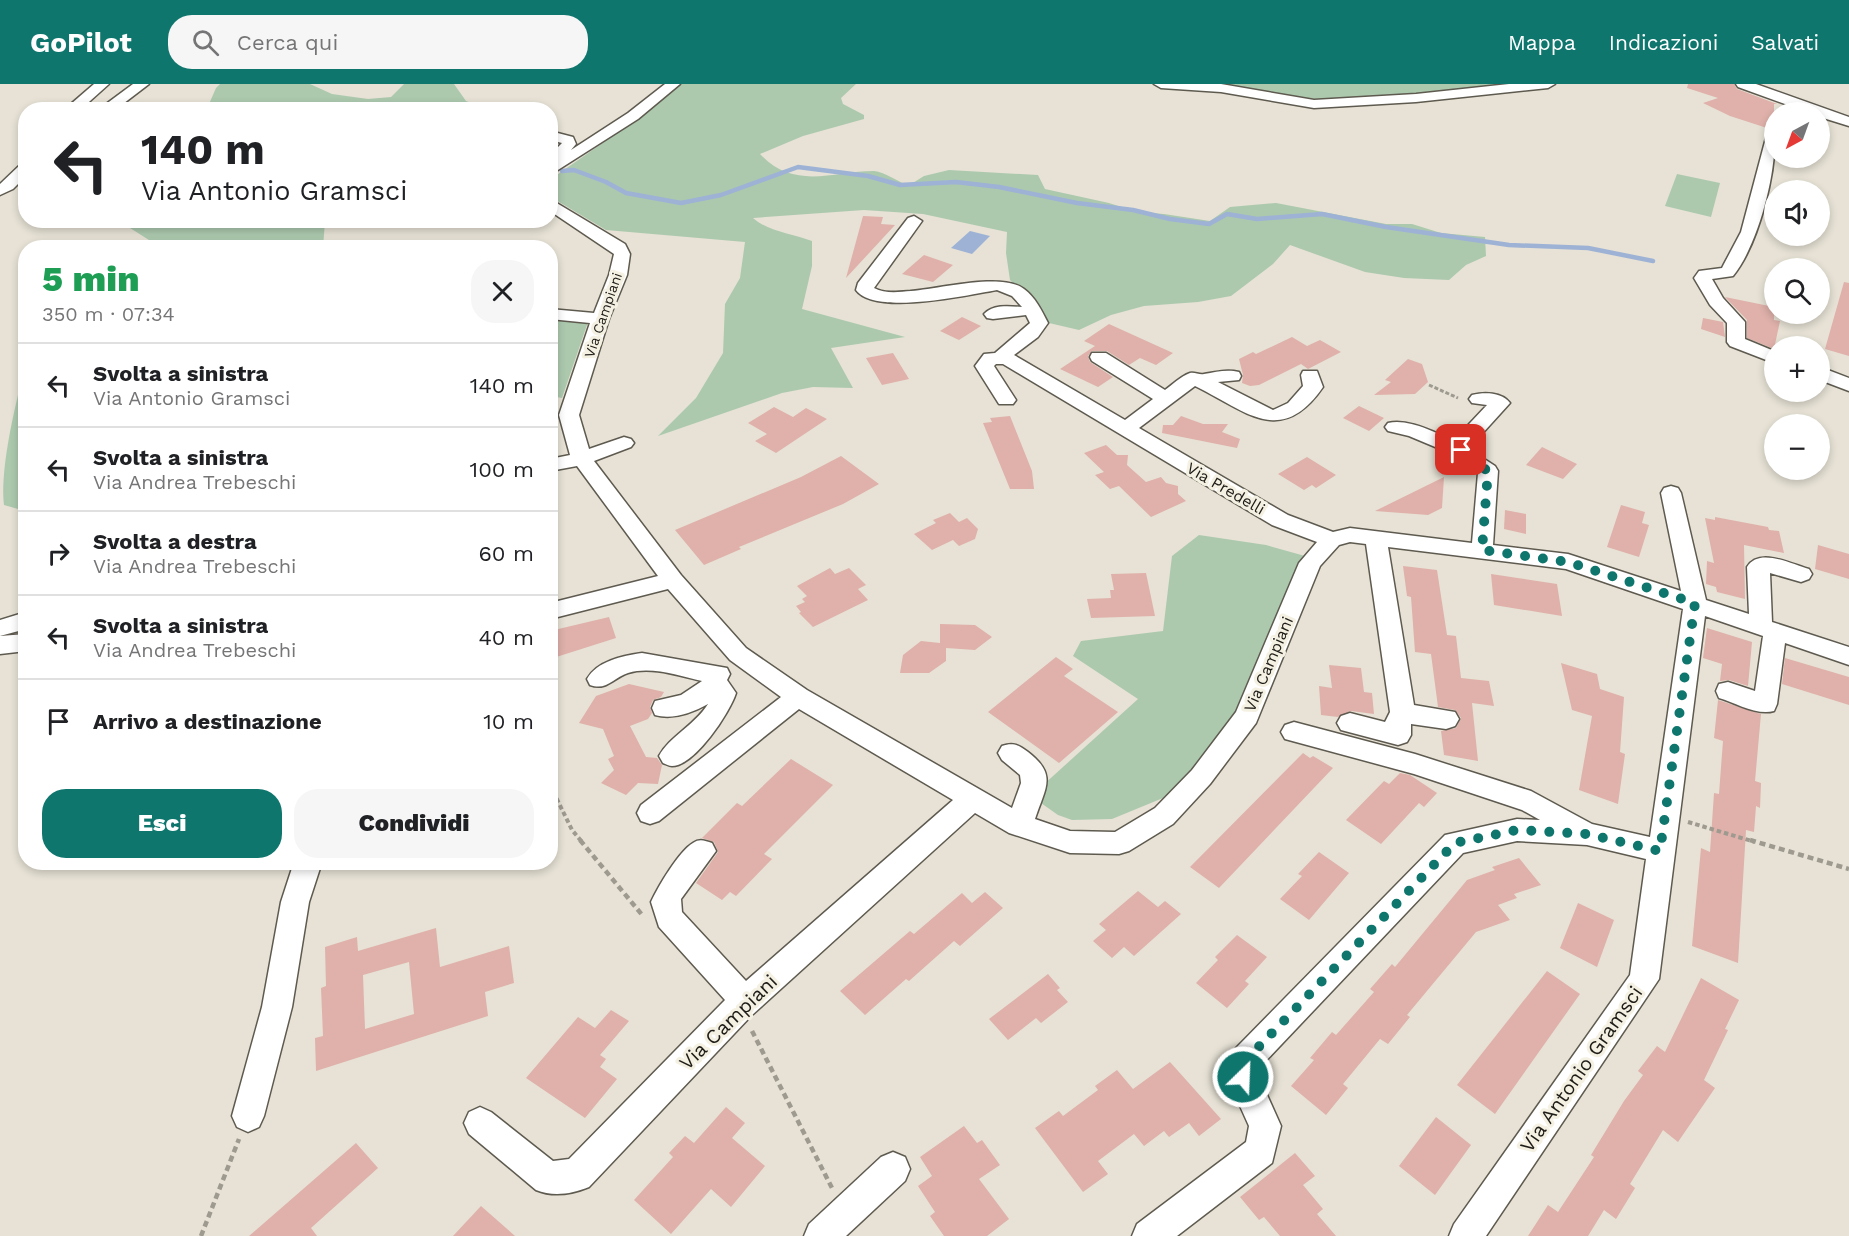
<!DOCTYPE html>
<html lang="it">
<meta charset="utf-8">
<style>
body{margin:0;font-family:"Work Sans",sans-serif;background:#f6f6f6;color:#202124;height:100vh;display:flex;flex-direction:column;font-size:22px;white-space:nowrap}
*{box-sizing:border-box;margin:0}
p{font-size:20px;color:#757577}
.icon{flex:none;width:33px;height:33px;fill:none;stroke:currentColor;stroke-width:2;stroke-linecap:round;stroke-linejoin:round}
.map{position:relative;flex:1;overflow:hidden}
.details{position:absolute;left:18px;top:156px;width:540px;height:630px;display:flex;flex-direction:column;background:#fff;border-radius:24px;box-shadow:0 3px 9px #0003}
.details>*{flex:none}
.hud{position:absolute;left:18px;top:18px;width:540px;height:126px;border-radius:24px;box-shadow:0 3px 9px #0003;background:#fff;color:#202124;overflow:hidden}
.needle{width:39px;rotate:221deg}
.controls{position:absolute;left:1764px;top:18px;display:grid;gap:12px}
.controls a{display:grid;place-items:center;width:66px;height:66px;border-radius:50%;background:#fff;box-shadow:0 3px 9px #0003;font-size:30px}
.pin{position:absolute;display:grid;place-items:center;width:51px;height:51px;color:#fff;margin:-26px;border-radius:12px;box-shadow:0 3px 9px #0006}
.me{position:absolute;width:66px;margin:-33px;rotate:24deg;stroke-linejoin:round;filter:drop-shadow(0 0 4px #0008)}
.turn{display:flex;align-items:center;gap:21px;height:126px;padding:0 24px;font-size:27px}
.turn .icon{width:78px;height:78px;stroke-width:2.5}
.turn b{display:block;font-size:42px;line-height:51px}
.round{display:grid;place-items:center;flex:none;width:63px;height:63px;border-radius:24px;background:#f6f6f6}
.headline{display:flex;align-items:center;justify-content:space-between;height:102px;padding:0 24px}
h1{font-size:36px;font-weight:800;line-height:45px;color:#1e9e55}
.primary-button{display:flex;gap:12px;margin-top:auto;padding:12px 24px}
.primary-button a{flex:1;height:69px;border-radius:24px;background:#0f766e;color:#fff;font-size:24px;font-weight:800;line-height:69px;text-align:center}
.primary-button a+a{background:#f6f6f6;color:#202124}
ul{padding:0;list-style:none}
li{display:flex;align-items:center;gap:18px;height:84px;padding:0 24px;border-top:2px solid #e0e0e0}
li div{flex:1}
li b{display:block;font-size:22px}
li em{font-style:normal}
header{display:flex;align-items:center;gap:36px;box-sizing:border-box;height:84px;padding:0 30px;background:#0f766e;color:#fff}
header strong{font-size:28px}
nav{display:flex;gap:33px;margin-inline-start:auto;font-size:21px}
.search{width:420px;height:54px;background:#f6f6f6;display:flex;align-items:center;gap:15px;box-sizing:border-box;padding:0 21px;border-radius:24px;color:#757577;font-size:22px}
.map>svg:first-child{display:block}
</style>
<header>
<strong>GoPilot</strong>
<div class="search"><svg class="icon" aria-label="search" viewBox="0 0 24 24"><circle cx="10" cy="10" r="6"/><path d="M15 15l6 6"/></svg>Cerca qui</div>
<nav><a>Mappa</a><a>Indicazioni</a><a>Salvati</a></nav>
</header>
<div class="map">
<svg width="1849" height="1152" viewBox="0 0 1849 1152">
<rect width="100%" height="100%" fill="#e7e2d5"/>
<g fill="#acc9ae">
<polygon points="220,0 310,0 332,10 368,15 391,13 404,0 454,0 466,17 487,25 217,25 209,20 216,4"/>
<path d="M678,0H856L841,14L843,20L864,31V35L803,52L760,70C794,107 833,87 874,87C885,88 899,98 908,102L924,92L949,86L1038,91L1045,105L1109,119L1137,128L1164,130L1210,137L1230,123L1276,119L1386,140H1412L1441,149L1485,153L1486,172L1466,181L1449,196L1404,194L1365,188L1290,161L1273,180L1231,212L1198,218L1144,222L1111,231L1079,246L1049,239L1010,196L1006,169L1007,148L923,130L864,126L753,134C767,147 793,150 812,157V182L802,225L905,253L831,264L853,304L813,303L782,309L658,352L696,314L723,269L725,220L740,194L745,158L606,146L554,115L551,110V95L634,37Z"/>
<polygon points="1174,0 1514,0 1344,18"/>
<polygon points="1677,90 1720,99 1711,133 1665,122"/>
<polygon points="323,137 325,138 323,163 160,163 119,137"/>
<polygon points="551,234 588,238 562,314 551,312"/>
<path d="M25,302H26L25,427L4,421C0,390 12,335 20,303Z"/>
<polygon points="1199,451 1266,461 1305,472 1242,620 1210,673 1163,714 1112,735 1072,736 1058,731 1031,712 1138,615 1073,572 1081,557 1163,547 1172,472"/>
</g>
<polygon fill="#9db2d5" points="970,147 990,152 972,170 951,164"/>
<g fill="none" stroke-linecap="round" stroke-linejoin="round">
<polyline stroke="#9db2d5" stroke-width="4.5" points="562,87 574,86 606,98 626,109 681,119 721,111 798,83 868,92 900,101 956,98 999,103 1077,119 1133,126 1170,135 1209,140 1227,130 1257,135 1322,130 1386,143 1509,161 1588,164 1653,177"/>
</g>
<g fill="#dfb1aa" fill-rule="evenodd">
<polygon points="1688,0 1734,0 1737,5 1777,20 1774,20 1774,44 1770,45 1730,32 1703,19 1718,14 1687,4"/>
<polygon points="863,132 883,133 881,140 895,141 846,194"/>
<polygon points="924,171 953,181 933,198 902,190"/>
<polygon points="1844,198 1849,199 1849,272 1825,265"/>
<polygon points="1725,213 1774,223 1774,236 1780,237 1774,265 1747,254 1747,236"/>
<polygon points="962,233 981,242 959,256 940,247"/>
<polygon points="1703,234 1723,238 1725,253 1701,245"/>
<polygon points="1109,240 1173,269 1156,281 1140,274 1129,281 1107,267 1092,267 1088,272 1090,278 1113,293 1098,303 1060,285 1095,262 1084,257"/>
<polygon points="1292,253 1307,262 1320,256 1341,268 1308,285 1301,280 1259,301 1250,302 1242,299 1243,291 1239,275 1253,268 1256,270"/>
<polygon points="893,269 909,295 882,301 866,274"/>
<polygon points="1408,275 1422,280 1428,298 1415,310 1374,311 1391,298 1385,296"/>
<polygon points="1359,322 1384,334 1369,347 1343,334"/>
<polygon points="774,323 793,333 806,324 827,335 776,369 755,357 767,350 748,339"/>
<polygon points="1010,332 1032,387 1034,405 1010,405 983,339 992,338 990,334"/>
<polygon points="1181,332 1203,340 1228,340 1222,348 1240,355 1237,364 1162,349 1163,341 1173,341"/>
<polygon points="1106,361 1117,371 1128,371 1127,381 1146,398 1161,393 1166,399 1178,402 1178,410 1186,417 1151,433 1119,402 1110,405 1095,391 1104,388 1084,369"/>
<polygon points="1542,363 1577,380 1563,395 1526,381"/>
<polygon points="841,372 879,400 843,420 739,463 741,465 704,481 675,446 801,393"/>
<polygon points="1307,373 1336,391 1316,404 1312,401 1304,406 1278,390"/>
<polygon points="1444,393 1442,424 1428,431 1375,427"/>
<polygon points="1621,421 1645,428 1642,439 1649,441 1639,473 1607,463"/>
<polygon points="1505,426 1526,430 1526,450 1504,445"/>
<polygon points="950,429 959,438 967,434 978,445 975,455 959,462 953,456 932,466 914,450 936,439 933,436"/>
<polygon points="1715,433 1768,443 1769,446 1779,447 1784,469 1744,461 1745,515 1717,508 1716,503 1706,500 1707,477 1714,479 1705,434 1715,436"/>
<polygon points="1818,461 1849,470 1849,495 1815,485"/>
<polygon points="1403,482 1437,486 1447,551 1456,552 1461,594 1489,597 1494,622 1472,619 1478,677 1444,671 1441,647 1456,644 1461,634 1455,626 1438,623 1431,570 1415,568 1411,513 1407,512"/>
<polygon points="830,484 835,490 849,484 866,501 858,505 868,516 813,543 799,529 801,528 796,522 805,518 802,515 807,512 797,502"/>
<polygon points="1146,489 1155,532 1091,534 1087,515 1111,514 1110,506 1114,506 1111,490"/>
<polygon points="1491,490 1557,500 1562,532 1494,521"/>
<polygon points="609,533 616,554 550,575 550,547"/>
<polygon points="940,540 975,541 992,553 975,566 946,564 946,577 929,589 900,589 903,571 921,557 940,559"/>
<polygon points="1707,544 1752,558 1748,602 1729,596 1720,597 1722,580 1703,574"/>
<polygon points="1056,573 1073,585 1064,592 1118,628 1059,679 988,628"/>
<polygon points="1785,574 1849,593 1849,621 1782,600"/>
<polygon points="1561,579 1597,590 1600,605 1624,613 1620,668 1625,670 1618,720 1579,706 1592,632 1572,626"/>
<polygon points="1329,581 1361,584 1364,608 1372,609 1374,630 1351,627 1338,633 1321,631 1319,602 1332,604"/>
<polygon points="629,600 664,608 661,613 653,616 650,623 652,629 648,635 630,642 646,673 657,674 662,681 658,700 638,699 626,711 601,699 614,686 608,675 614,672 603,645 579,639 596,612"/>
<polygon points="1718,616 1761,630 1755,697 1761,699 1760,724 1756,722 1754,748 1746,746 1738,879 1692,862 1701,764 1710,768 1714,709 1719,710 1723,657 1714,654"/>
<polygon points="1303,669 1310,674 1313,672 1333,684 1219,804 1190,783"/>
<polygon points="791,675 833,701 764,770 772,775 736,812 730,808 722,816 696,799 718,768 714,758 702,754 737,719 742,722"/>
<polygon points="1400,689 1410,691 1437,709 1424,723 1419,719 1381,760 1346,736 1384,697 1389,700"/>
<polygon points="1319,768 1349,789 1309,836 1280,815 1302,792 1298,790"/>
<polygon points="1519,774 1541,801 1514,810 1517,814 1498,821 1510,836 1476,848 1407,931 1410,933 1388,960 1380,955 1343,1000 1348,1004 1326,1031 1291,1002 1314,976 1310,974 1332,948 1336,951 1374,908 1370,905 1392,880 1395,883 1467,796 1495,786 1492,783"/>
<polygon points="1138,807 1158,823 1165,817 1181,830 1134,872 1124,863 1112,874 1093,857 1106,846 1099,840"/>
<polygon points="985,808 1003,824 960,862 954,857 909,897 906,895 865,931 840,907 910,847 914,850 962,809 972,819"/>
<polygon points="1578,819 1614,836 1597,883 1560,864"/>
<path d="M436,844L440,883L509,862L514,899L485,908L488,932L316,987L315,954L323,952L321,904L326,902L325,863L357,853L358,867ZM409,878L414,930L365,945L363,891Z"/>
<polygon points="1237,851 1267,873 1245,897 1249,900 1227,924 1196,899 1218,876 1215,873"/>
<polygon points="1547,887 1580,910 1495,1030 1457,1001"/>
<polygon points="1048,890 1060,904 1057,906 1068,918 1041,939 1036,934 1008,956 989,935"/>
<polygon points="1701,894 1739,916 1725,945 1728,946 1704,996 1715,1004 1678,1058 1663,1046 1630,1100 1635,1104 1616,1135 1604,1126 1588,1152 1528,1152 1548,1121 1558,1128 1594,1073 1591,1071 1624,1017 1643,991 1638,987 1657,962 1665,968"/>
<polygon points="611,926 629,937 600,971 606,975 600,983 617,995 585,1034 526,994 578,933 595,944"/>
<polygon points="1170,978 1221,1035 1199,1052 1189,1039 1169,1053 1164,1047 1144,1062 1134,1050 1098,1077 1108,1090 1083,1108 1035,1044 1059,1027 1063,1032 1098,1006 1095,1002 1117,986 1133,1005"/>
<polygon points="726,1023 745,1039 732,1054 765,1082 731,1123 711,1105 671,1150 634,1116 673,1073 669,1069 685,1052 694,1059"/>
<polygon points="1436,1033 1471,1061 1435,1111 1399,1082"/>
<polygon points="964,1042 977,1059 982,1056 1000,1081 979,1095 1009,1135 987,1152 944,1152 930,1132 935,1128 918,1102 932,1092 920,1073"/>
<polygon points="356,1059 378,1084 311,1144 317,1152 249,1152"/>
<polygon points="1295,1069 1315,1092 1303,1101 1323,1125 1317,1130 1336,1152 1280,1152 1264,1133 1259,1136 1240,1113"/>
<polygon points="481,1122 515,1152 453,1152"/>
</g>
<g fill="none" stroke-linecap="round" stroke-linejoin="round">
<defs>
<g id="minor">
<polygon points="94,0 109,0 80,26 64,26"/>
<polygon points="133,0 149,0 115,26 98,26"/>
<polygon points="665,0 680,0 638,35 550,91 550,71 562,59 550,56 550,47 573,53 576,60 571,66 628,29"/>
<polygon points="1154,0 1221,0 1314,16 1416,10 1509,0 1555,0 1548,4 1416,18 1314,24 1221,8 1161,4"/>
<polygon points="1736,0 1756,0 1849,33 1849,42 1820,33 1820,28 1807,28 1738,3"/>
<path d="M1774,46C1778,84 1759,160 1733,192L1712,195L1723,214L1745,238V255L1774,267V279L1730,262L1727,258V239L1710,221L1694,194L1699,187L1722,184L1724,180L1741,148L1767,50Z"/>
<polygon points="26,79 26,92 13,105 0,111 0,100 21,80"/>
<path d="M550,115L625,160L630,170L627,191L609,235L579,331L589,365L624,353L631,355L634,359L631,363L594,377L681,491L746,564L807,606L1012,724L1021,699L1020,691L1002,676L998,669L1002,662C1013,658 1019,661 1028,668C1058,691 1045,704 1035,735L1070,747L1115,748L1155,724L1192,686L1236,628L1299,479L1317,458L1272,441L1003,280H996L994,282L1016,316L1013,320H999L975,282L984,270L995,269L1030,239L1026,231L993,235L987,234L984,230C993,220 1009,222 1022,223L1012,212L997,206C968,211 875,232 856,206L858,199L908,134L914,132L922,137L874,204C885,210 899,208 911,207C939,205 1002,188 1024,205C1035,213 1042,227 1048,239L1038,253L1014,271L1125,336L1153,315L1092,277L1090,273L1092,269H1106L1165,306C1172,301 1181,292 1190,289C1195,288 1199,291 1204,290C1216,288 1227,285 1239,288L1241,292L1239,296L1218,298L1273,326L1288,319L1303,302L1301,291L1303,287H1317L1323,303C1281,364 1246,327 1195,302L1139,344L1288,431L1333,448L1350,444L1472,459L1478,389L1455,374L1452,370L1409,352L1388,347L1385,343L1388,339C1409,334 1435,349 1454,356L1487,321L1472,319L1469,315L1472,311C1484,308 1502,308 1510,319L1471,362L1472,367L1495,382L1498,387L1493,461L1568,470L1681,507L1661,409L1664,404L1671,402L1678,404L1681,409L1706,516L1749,530L1747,483C1759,463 1791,480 1809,485L1812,490L1809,495L1801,498L1770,489L1772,538L1849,563V581L1785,559L1777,620L1774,627C1757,632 1736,619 1719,614L1716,607L1719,600L1728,598L1755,607L1763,552L1705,532L1659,895L1486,1152H1449L1454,1140L1630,891L1646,775L1587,761L1517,757L1463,769L1261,982L1259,993L1281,1042L1272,1079L1177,1152H1132L1137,1140L1246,1058L1249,1042L1227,993L1236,964L1445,751L1517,735L1540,736L1522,726L1414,690L1285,655L1281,648L1285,641L1294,638L1415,670L1531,707L1592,740L1650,753L1683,525L1566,485L1388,463L1414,621L1455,628L1459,635L1455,642L1446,645L1411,640V651L1407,658L1398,661L1341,646L1337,639L1341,632L1350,629L1385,638L1390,628L1366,460L1350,458L1339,461L1320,482L1256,639L1210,700L1173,740L1129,767L1119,770L1070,769L1009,749L975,729L751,932L589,1103C572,1110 553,1113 536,1106L469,1050L464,1039L469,1028L480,1023L491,1028L553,1077L569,1075L725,916L659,843L651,818C658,803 679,767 693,759C700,754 705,757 712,759L716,767L681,815L682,828L746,897L953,716L799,625L659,737L650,740L641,737L637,729L641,721L781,613L730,576L668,505L550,535V519L658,492L577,382L550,387V375L570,371L559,331L590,239L550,235V225L594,229L609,191L614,170L550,127Z"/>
<polygon points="1820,283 1849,294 1849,307 1820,296"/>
<polygon points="26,528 26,545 0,552 0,536"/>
<polygon points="26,550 26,567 0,570 0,552"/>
<path d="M642,569L727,584L730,590L727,596L736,609C730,628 695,682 672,682C669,682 666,680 663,679L659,672C669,653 695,641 708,620C692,629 672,636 655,631L652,624L655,617L681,611L702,597C679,592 652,582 628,589C613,594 607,607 590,601L587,595C597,577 622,572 642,569Z"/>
<polygon points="294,778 322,778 309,818 292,923 264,1032 259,1043 248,1048 237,1043 232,1032 262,923 281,818"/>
<polygon points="893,1068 905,1073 910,1085 905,1097 846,1152 804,1152 809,1140 881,1073"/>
</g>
</defs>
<use href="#minor" stroke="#5e5a4f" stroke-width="3"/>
<polyline stroke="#9e9a90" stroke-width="3" stroke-dasharray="4 2" stroke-linecap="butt" points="1429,301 1458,314"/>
<g stroke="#9e9a90" stroke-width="4" stroke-dasharray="4.5 3" stroke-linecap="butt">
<polyline points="550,701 572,746 582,758"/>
<polyline points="1688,738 1755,758"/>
</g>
<g stroke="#9e9a90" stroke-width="4.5" stroke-dasharray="6 4" stroke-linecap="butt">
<polyline points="580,756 643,832"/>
<polyline points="1750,756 1849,785"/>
<polyline points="752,947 832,1104"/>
<polyline points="201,1152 239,1055"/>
</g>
<use href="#minor" fill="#fff" fill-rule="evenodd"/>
</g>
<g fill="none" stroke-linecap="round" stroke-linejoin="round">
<polyline stroke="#0f766e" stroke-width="10" stroke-dasharray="0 18" points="1243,993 1247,975 1455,759 1517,746 1587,750 1660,767 1695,519 1568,478 1482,466 1488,387 1462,370 1461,366"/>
</g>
<g text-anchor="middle" stroke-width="6" stroke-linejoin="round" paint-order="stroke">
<g font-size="14" fill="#1e1c17" stroke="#f4f0e2">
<text transform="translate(603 231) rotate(-71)" y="5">Via Campiani</text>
</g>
<g font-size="16" fill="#1e1c17" stroke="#f4f0e2">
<text transform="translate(1226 404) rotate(30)" y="6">Via Predelli</text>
<text transform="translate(1268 580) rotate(-67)" y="6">Via Campiani</text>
</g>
<g font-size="20" fill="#1e1c17" stroke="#f4f0e2">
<text transform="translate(728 938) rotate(-44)" y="7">Via Campiani</text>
<text transform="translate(1581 985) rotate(-55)" y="7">Via Antonio Gramsci</text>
</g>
</g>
</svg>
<div class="controls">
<a><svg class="needle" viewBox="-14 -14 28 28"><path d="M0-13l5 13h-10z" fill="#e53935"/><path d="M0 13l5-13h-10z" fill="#757577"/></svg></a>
<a><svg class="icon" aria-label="sound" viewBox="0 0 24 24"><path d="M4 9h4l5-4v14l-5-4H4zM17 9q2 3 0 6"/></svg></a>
<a><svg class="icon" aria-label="search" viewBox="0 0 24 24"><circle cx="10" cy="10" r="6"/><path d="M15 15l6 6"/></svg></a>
<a>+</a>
<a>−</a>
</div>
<div class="pin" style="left:1461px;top:366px;background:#d93025"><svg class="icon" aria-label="arrive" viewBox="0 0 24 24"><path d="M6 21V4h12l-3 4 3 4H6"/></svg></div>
<svg class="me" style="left:1243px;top:993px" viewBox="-20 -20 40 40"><circle r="17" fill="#0f766e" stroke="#fff" stroke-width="3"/><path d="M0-11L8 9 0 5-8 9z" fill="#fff"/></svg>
<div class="hud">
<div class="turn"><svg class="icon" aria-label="left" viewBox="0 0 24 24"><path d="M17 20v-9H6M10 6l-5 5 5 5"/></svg><div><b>140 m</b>Via Antonio Gramsci</div></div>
</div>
<section class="details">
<div class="headline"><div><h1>5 min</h1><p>350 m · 07:34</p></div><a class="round"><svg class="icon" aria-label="close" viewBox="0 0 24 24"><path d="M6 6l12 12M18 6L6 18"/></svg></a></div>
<ul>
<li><svg class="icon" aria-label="left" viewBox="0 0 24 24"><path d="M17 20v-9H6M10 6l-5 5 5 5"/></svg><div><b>Svolta a sinistra</b><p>Via Antonio Gramsci</p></div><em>140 m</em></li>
<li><svg class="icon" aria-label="left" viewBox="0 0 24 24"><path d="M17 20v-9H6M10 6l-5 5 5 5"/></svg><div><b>Svolta a sinistra</b><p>Via Andrea Trebeschi</p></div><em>100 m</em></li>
<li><svg class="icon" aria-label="right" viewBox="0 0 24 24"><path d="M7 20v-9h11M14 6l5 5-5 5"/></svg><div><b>Svolta a destra</b><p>Via Andrea Trebeschi</p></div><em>60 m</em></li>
<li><svg class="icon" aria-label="left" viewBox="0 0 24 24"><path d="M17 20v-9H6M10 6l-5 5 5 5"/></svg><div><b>Svolta a sinistra</b><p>Via Andrea Trebeschi</p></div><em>40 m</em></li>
<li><svg class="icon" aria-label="arrive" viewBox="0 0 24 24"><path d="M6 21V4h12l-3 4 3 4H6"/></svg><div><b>Arrivo a destinazione</b></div><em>10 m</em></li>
</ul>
<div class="primary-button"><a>Esci</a><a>Condividi</a></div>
</section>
</div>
